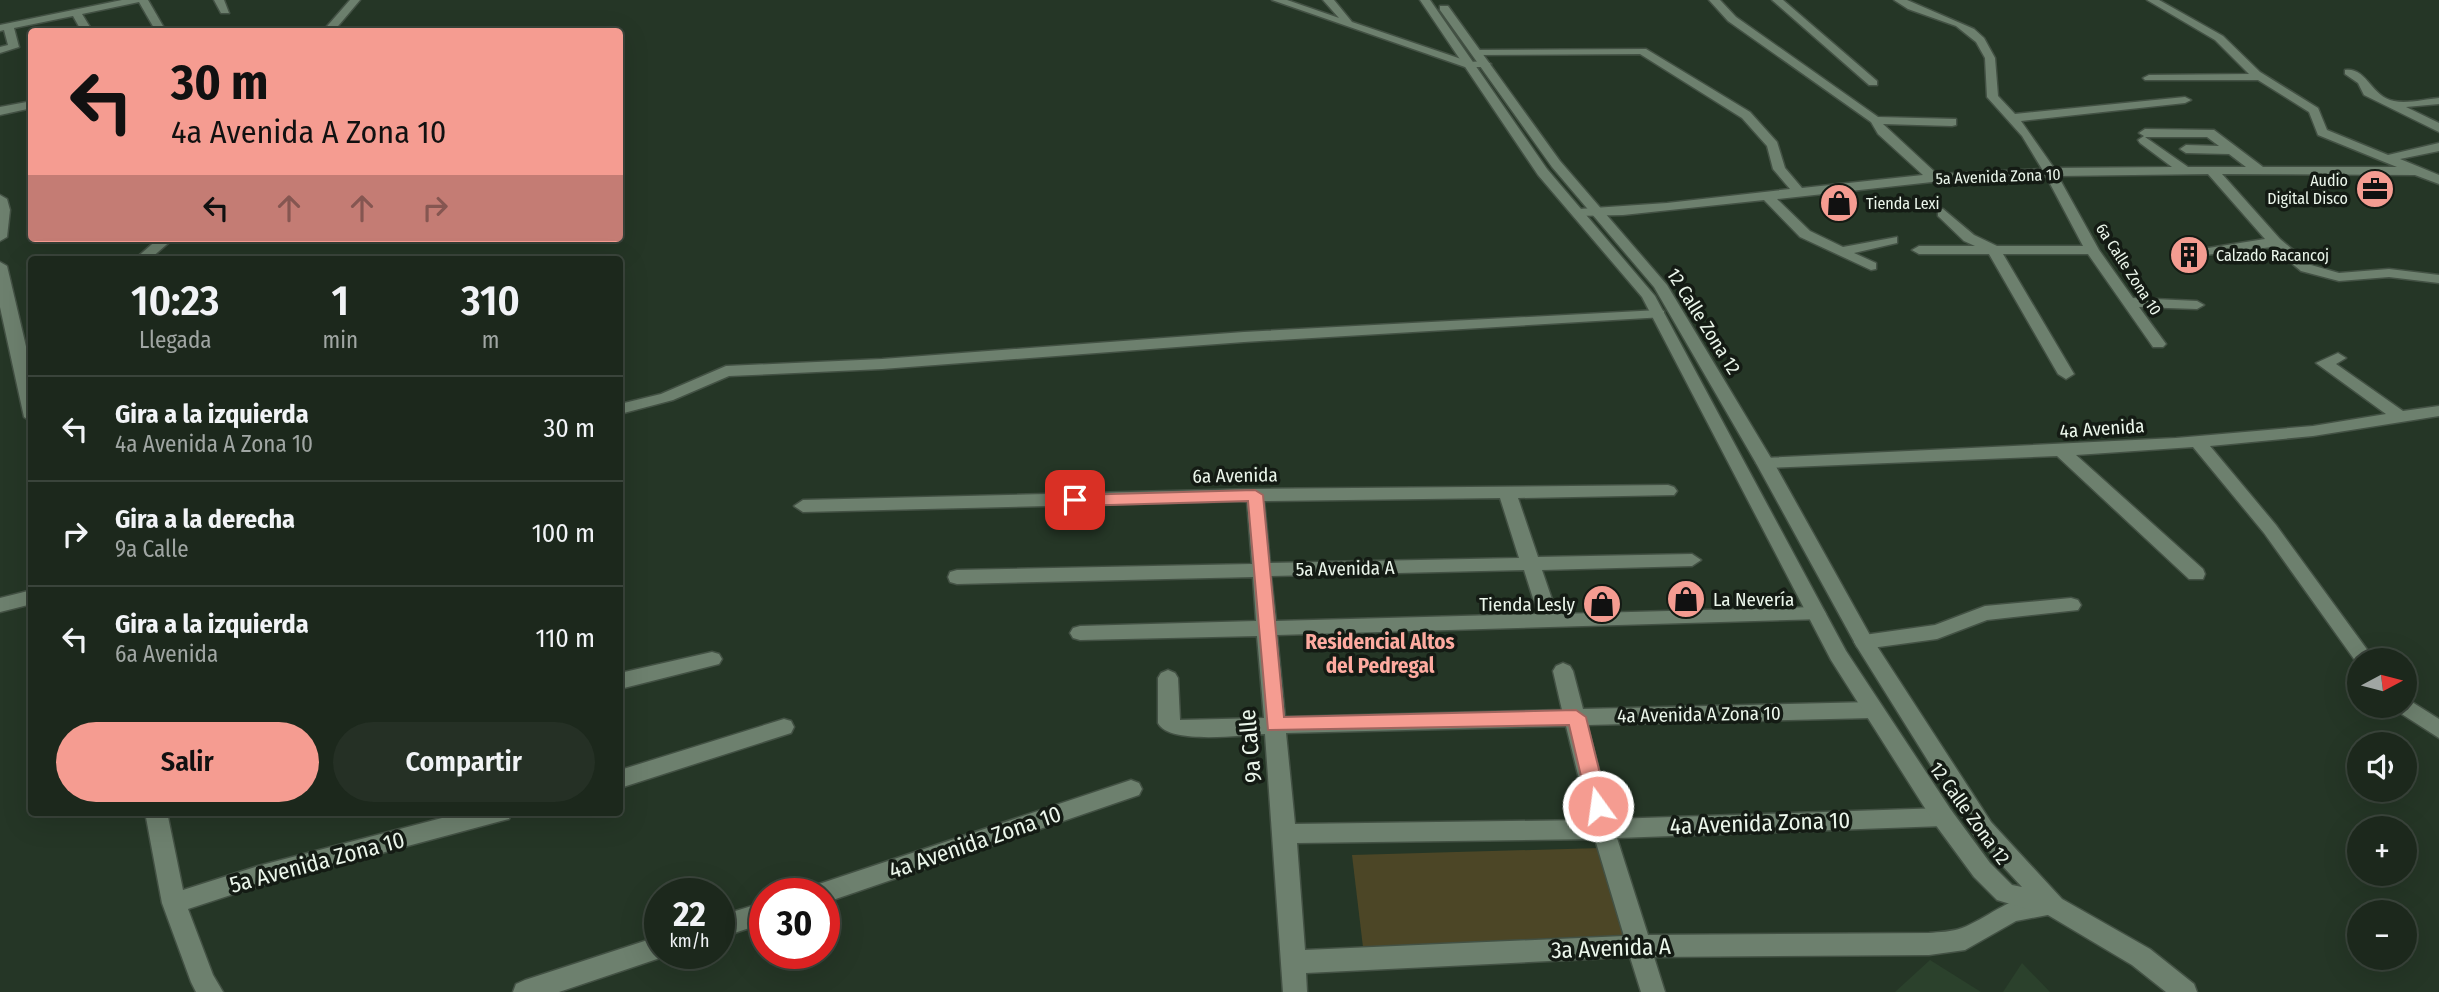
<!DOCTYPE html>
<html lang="es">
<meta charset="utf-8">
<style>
body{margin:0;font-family:"Fira Sans Condensed",sans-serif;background:#253025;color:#f1f3f6;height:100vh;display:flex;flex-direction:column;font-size:26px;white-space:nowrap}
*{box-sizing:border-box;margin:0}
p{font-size:23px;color:#a0a6a3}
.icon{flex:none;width:38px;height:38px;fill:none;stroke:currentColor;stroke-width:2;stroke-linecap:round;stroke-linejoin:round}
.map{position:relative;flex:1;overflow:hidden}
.details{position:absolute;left:28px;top:256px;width:595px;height:560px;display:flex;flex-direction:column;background:#1c281c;border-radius:7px;box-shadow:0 7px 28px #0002,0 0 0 2px #3a443b}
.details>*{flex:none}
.hud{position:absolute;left:28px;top:28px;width:595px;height:214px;border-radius:7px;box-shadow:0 7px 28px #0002,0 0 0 2px #3a443b;background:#f59c91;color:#111;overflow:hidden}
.needle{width:46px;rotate:83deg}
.buttons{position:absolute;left:2347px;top:648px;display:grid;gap:14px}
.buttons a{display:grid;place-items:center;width:70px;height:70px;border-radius:50%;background:#1c281c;box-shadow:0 7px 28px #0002,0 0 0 2px #3a443b;font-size:35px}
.speed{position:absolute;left:644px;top:878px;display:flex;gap:14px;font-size:35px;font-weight:700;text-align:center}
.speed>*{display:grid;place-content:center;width:91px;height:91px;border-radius:50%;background:#1c281c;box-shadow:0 7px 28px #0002,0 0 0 2px #3a443b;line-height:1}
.speed small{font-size:18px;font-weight:400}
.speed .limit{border:10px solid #d22;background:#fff;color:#111}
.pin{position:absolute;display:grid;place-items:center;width:60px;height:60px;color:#fff;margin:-30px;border-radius:14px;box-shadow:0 4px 10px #0006}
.me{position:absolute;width:77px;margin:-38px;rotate:346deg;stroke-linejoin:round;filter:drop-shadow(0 0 5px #0008)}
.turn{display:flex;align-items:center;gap:24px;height:147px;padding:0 28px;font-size:32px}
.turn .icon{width:91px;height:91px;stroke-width:2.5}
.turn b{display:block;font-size:49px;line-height:60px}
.lanes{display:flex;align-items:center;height:66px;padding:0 28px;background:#0003;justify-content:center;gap:35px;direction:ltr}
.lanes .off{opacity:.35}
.eta{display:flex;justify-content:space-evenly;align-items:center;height:119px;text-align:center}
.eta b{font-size:42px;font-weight:600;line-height:49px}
.primary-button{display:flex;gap:14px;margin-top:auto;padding:14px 28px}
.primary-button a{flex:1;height:80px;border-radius:42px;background:#f59c91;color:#111;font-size:28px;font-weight:600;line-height:80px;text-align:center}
.primary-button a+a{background:#253025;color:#f1f3f6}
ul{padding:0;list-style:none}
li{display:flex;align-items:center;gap:21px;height:105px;padding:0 28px;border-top:2px solid #3a443b}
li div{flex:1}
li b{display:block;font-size:26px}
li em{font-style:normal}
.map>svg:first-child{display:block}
</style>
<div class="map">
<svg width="2439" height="992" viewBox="0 0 2439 992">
<rect width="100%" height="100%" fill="#253626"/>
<g fill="#2b412c">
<polygon points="1930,960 1981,992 1895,992"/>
<polygon points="2022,963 2050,992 2003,992"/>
</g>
<polygon fill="#4c4626" points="1601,848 1631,956 1365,964 1352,855"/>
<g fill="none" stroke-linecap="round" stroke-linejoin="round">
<defs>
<g id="minor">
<polygon points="122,0 148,0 163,26 154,28 139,2 82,14 93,32 82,32 73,16 14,28 19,47 0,53 0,47 8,45 4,30 0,31 0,25"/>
<polygon points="214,0 224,0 229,13 221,13"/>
<polygon points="350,0 360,0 333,32 322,32"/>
<polygon points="1272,0 1287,0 1339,18 1323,0 1334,0 1352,22 1470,62 1485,61 1491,64 1485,67 1465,67"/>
<path d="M1709,0H1720L1736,17L1878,117L1956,119V125L1952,126L1883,124L1937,174L2042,169L2022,136L1987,97L1985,58L1976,42L1956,26L1908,9L1894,0H1907L1974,29L1984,38L1995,58L1998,96L2015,114L2185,97L2191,100L2185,103L2021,121L2054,168L2172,167L2140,143L2138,140L2144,136L2139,133L2145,129L2214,130L2263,167H2397L2318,135L2309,112L2258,80H2145L2143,78L2149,75L2249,74L2215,40L2147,0H2159L2223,36L2260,72L2318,108L2327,130L2388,155L2439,143V151L2400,159L2439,175V184L2415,175L2222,174L2280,239L2311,265L2339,273L2389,269L2439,275V283L2389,277L2339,281L2301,271L2272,247L2197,256V250L2202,249L2265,239L2208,174L2058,176L2099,250L2133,298L2197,301L2204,305L2197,309L2139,307L2166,344L2163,347H2153L2088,254H2003L2074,374L2066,379L2058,374L1989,254H1919L1912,250L1919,246H1975L1964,241L1938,216V210L1943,209L1974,235L1997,246H2083L2046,176L1932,182L1777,199L1810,231L1843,247L1897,237V243L1854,253L1876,263V269L1871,270L1800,237L1764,200L1623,215L1574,216L1572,213L1579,209L1667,203L1790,189L1773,169L1767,146L1742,118L1640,54L1476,55L1472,54V50L1646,49L1750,112L1777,142L1785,168L1802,188L1923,175L1878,134L1871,122L1728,21ZM2145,137H2207L2219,146L2186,145L2180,149L2186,153L2229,154L2246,167H2188Z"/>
<polygon points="1772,0 1783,0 1877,81 1877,85 1869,85"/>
<path d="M2345,70C2367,67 2371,97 2394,101C2407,104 2426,99 2439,98V104L2406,107L2439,123V132L2364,95L2358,83L2345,74Z"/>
<polygon points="32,101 32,108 0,115 0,107"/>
<polygon points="0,195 7,199 10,210 7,237 0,241"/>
<polygon points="159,238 174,238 150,259 135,259"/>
<polygon points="0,262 7,266 32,372 32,422 24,417 0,307"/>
<polygon points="1659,310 1664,311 1664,317 1244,342 882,369 729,376 673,400 620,414 620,404 661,394 726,366 882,359 1244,332"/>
<polygon points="2338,353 2346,358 2336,364 2403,411 2439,406 2439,416 2313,436 2210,446 2276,525 2371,655 2374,660 2359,660 2359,666 2264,533 2193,447 2076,455 2203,569 2205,574 2203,579 2189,579 2057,456 1765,468 1756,463 1765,458 2176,438 2313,426 2386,414 2316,363"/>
<path d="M1668,485L1674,487L1677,491L1674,495L1518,498L1538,557L1692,554L1701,560L1692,566L1542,570L1557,614L1816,607L1823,609L1826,614L1823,619L1277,635L1285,717L1562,710L1553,671L1556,666L1563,663L1570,666L1573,671L1583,709L1872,702L1879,704L1882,710L1879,716L1872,718L1587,725L1612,819L1943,808L1951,810L1954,817L1951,824L1943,826L1617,838L1648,935L1929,933C1939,932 1952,932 1962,928C1993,916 2021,885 2058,899L2062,906L2058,913L2016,921L1965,950L1929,955L1654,957L1665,992H1641L1630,957L1306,973L1307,992H1283L1265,734C1242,735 1169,745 1158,723V678L1161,673L1168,670L1175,673L1178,678L1180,720L1264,718L1257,636L1080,640L1073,638L1070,633L1073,628L1080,626L1256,621L1253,577L957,584L950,582L948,577L950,572L957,570L1252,564L1247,501L803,512L794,506L803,500L1255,489ZM1500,498L1519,558L1270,563L1264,501ZM1524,570L1538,614L1276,621L1271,576ZM1566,726L1589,820L1295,824L1286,733ZM1595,839L1624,936L1305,950L1297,843Z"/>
<polygon points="32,590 32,604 0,612 0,598"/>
<polygon points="2071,598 2078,600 2081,605 2078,610 1987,620 1937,639 1864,649 1857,647 1854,642 1857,637 1864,635 1935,625 1985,606"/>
<polygon points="712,652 719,654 722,659 719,664 620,689 620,673"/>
<polygon points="2404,697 2439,719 2439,738 2397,711 2394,705 2404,705"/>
<polygon points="784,719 791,721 794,727 791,733 620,788 620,770"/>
<polygon points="1131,780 1139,783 1142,789 1139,795 824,903 824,894 807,894 811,887 819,884"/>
<polygon points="145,812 167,812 183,890 258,866 465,812 512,812 509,819 501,821 258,886 188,909 213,975 223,992 196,992 191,982 162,903"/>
<polygon points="765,902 765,923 719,938 719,916"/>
<polygon points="660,936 660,954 669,955 559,992 513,992 516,984 525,980"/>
</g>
<polygon id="tertiary" points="1420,0 1430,0 1547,169 1655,296 1846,651 1951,810 1990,863 2012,885 2022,887 1975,836 1857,647 1756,463 1654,287 1552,167 1440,10 1440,6 1448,6 1560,161 1667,285 1774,463 1871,637 1991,822 2062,899 2150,949 2194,984 2197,992 2166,992 2132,965 2048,915 1997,900 1974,877 1935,824 1831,660 1642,297 1538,175"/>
</defs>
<use href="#minor" stroke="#435144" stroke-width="3"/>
<use href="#tertiary" stroke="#435144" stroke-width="3"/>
<use href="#minor" fill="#6d806e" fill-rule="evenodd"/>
<use href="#tertiary" fill="#6d806e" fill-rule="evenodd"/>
</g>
<polygon fill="#f59c91" stroke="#9f655e" stroke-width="2" points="1255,490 1263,495 1284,717 1576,710 1586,717 1608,806 1605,812 1591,812 1588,806 1569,725 1268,730 1248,501 1075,506 1067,500 1075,495"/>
<defs>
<symbol id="office-disc" viewBox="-11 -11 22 22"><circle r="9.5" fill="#f59c91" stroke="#141b14"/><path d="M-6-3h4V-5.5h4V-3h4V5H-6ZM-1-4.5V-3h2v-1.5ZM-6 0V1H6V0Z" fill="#111"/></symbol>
<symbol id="shop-disc" viewBox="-11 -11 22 22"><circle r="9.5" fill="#f59c91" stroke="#141b14"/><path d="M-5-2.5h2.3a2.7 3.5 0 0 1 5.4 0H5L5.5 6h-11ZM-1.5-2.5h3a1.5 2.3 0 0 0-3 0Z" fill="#111"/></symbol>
<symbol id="building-disc" viewBox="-11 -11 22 22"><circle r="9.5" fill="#f59c91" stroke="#141b14"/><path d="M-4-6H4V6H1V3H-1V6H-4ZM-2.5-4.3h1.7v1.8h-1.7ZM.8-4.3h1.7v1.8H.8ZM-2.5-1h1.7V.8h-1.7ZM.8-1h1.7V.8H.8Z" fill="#111"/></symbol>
</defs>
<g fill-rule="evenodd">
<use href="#office-disc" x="2353" y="167" width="44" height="44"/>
<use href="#shop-disc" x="1817" y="181" width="44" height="44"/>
<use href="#building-disc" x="2167" y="233" width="44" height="44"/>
<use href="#shop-disc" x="1664" y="577" width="44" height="44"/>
<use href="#shop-disc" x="1580" y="582" width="44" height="44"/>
</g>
<g text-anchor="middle" stroke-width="7" stroke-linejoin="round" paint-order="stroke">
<g font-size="16" fill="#ebf6eb" stroke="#141b14">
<text transform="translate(1998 176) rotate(-2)" y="6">5a Avenida Zona 10</text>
<text transform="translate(2129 269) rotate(57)" y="6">6a Calle Zona 10</text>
</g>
<g font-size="16" fill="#ebf6eb" stroke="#141b14" text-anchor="start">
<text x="2348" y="186" text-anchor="end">Audio<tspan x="2348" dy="18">Digital Disco</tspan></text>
<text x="1866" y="209">Tienda Lexi</text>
<text x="2216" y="261">Calzado Racancoj</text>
</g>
<g font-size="19" fill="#ebf6eb" stroke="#141b14">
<text transform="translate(1704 321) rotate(58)" y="7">12 Calle Zona 12</text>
<text transform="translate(2102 428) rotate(-4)" y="7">4a Avenida</text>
<text transform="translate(1235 475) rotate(-1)" y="7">6a Avenida</text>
<text transform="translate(1345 568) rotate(-1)" y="7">5a Avenida A</text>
<text transform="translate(1699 714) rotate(-1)" y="7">4a Avenida A Zona 10</text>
<text transform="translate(1970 813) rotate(54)" y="7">12 Calle Zona 12</text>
</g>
<g font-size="19" fill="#ebf6eb" stroke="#141b14" text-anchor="start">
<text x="1713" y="606">La Nevería</text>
<text x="1575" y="611" text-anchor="end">Tienda Lesly</text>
</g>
<g font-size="21" font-weight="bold" fill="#feaba0" stroke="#141b14">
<text x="1380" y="649">Residencial Altos<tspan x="1380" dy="24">del Pedregal</tspan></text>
</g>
<g font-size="23" fill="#ebf6eb" stroke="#141b14">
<text transform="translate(1250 746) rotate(-95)" y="8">9a Calle</text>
<text transform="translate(1760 823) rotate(-2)" y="8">4a Avenida Zona 10</text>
<text transform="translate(975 842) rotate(-19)" y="8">4a Avenida Zona 10</text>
<text transform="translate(317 862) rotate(-15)" y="8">5a Avenida Zona 10</text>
<text transform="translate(1611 948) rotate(-2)" y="8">3a Avenida A</text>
</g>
</g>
</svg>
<div class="buttons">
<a><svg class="needle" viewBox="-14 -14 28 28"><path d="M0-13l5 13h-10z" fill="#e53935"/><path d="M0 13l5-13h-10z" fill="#a0a6a3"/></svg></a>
<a><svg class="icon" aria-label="sound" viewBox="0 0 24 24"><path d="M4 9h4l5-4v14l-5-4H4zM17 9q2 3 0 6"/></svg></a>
<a>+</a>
<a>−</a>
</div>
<div class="speed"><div>22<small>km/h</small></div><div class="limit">30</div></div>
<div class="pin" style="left:1075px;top:500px;background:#d93025"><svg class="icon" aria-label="arrive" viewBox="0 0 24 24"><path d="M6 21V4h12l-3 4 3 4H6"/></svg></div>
<svg class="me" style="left:1598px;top:806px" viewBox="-20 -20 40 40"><circle r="17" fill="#f59c91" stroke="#fff" stroke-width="3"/><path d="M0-11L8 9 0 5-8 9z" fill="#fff"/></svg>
<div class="hud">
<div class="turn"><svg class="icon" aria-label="left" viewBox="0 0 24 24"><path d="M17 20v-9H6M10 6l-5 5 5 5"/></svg><div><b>30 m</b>4a Avenida A Zona 10</div></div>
<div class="lanes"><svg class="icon" aria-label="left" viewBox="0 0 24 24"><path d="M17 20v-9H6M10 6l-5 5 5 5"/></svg><svg class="icon off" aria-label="ahead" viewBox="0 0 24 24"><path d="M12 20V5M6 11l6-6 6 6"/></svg><svg class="icon off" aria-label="ahead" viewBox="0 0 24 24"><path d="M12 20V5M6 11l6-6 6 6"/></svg><svg class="icon off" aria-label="right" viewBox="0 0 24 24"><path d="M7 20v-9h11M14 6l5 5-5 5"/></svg></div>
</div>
<section class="details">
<div class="eta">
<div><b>10:23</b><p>Llegada</p></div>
<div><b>1</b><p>min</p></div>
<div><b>310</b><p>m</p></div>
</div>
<ul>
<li><svg class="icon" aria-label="left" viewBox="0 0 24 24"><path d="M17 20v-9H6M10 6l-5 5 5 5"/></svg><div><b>Gira a la izquierda</b><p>4a Avenida A Zona 10</p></div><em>30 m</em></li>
<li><svg class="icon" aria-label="right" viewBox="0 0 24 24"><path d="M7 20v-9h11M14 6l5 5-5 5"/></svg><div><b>Gira a la derecha</b><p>9a Calle</p></div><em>100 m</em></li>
<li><svg class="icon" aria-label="left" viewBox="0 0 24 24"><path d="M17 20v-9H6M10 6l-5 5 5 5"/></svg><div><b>Gira a la izquierda</b><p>6a Avenida</p></div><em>110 m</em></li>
</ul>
<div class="primary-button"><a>Salir</a><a>Compartir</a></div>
</section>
</div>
